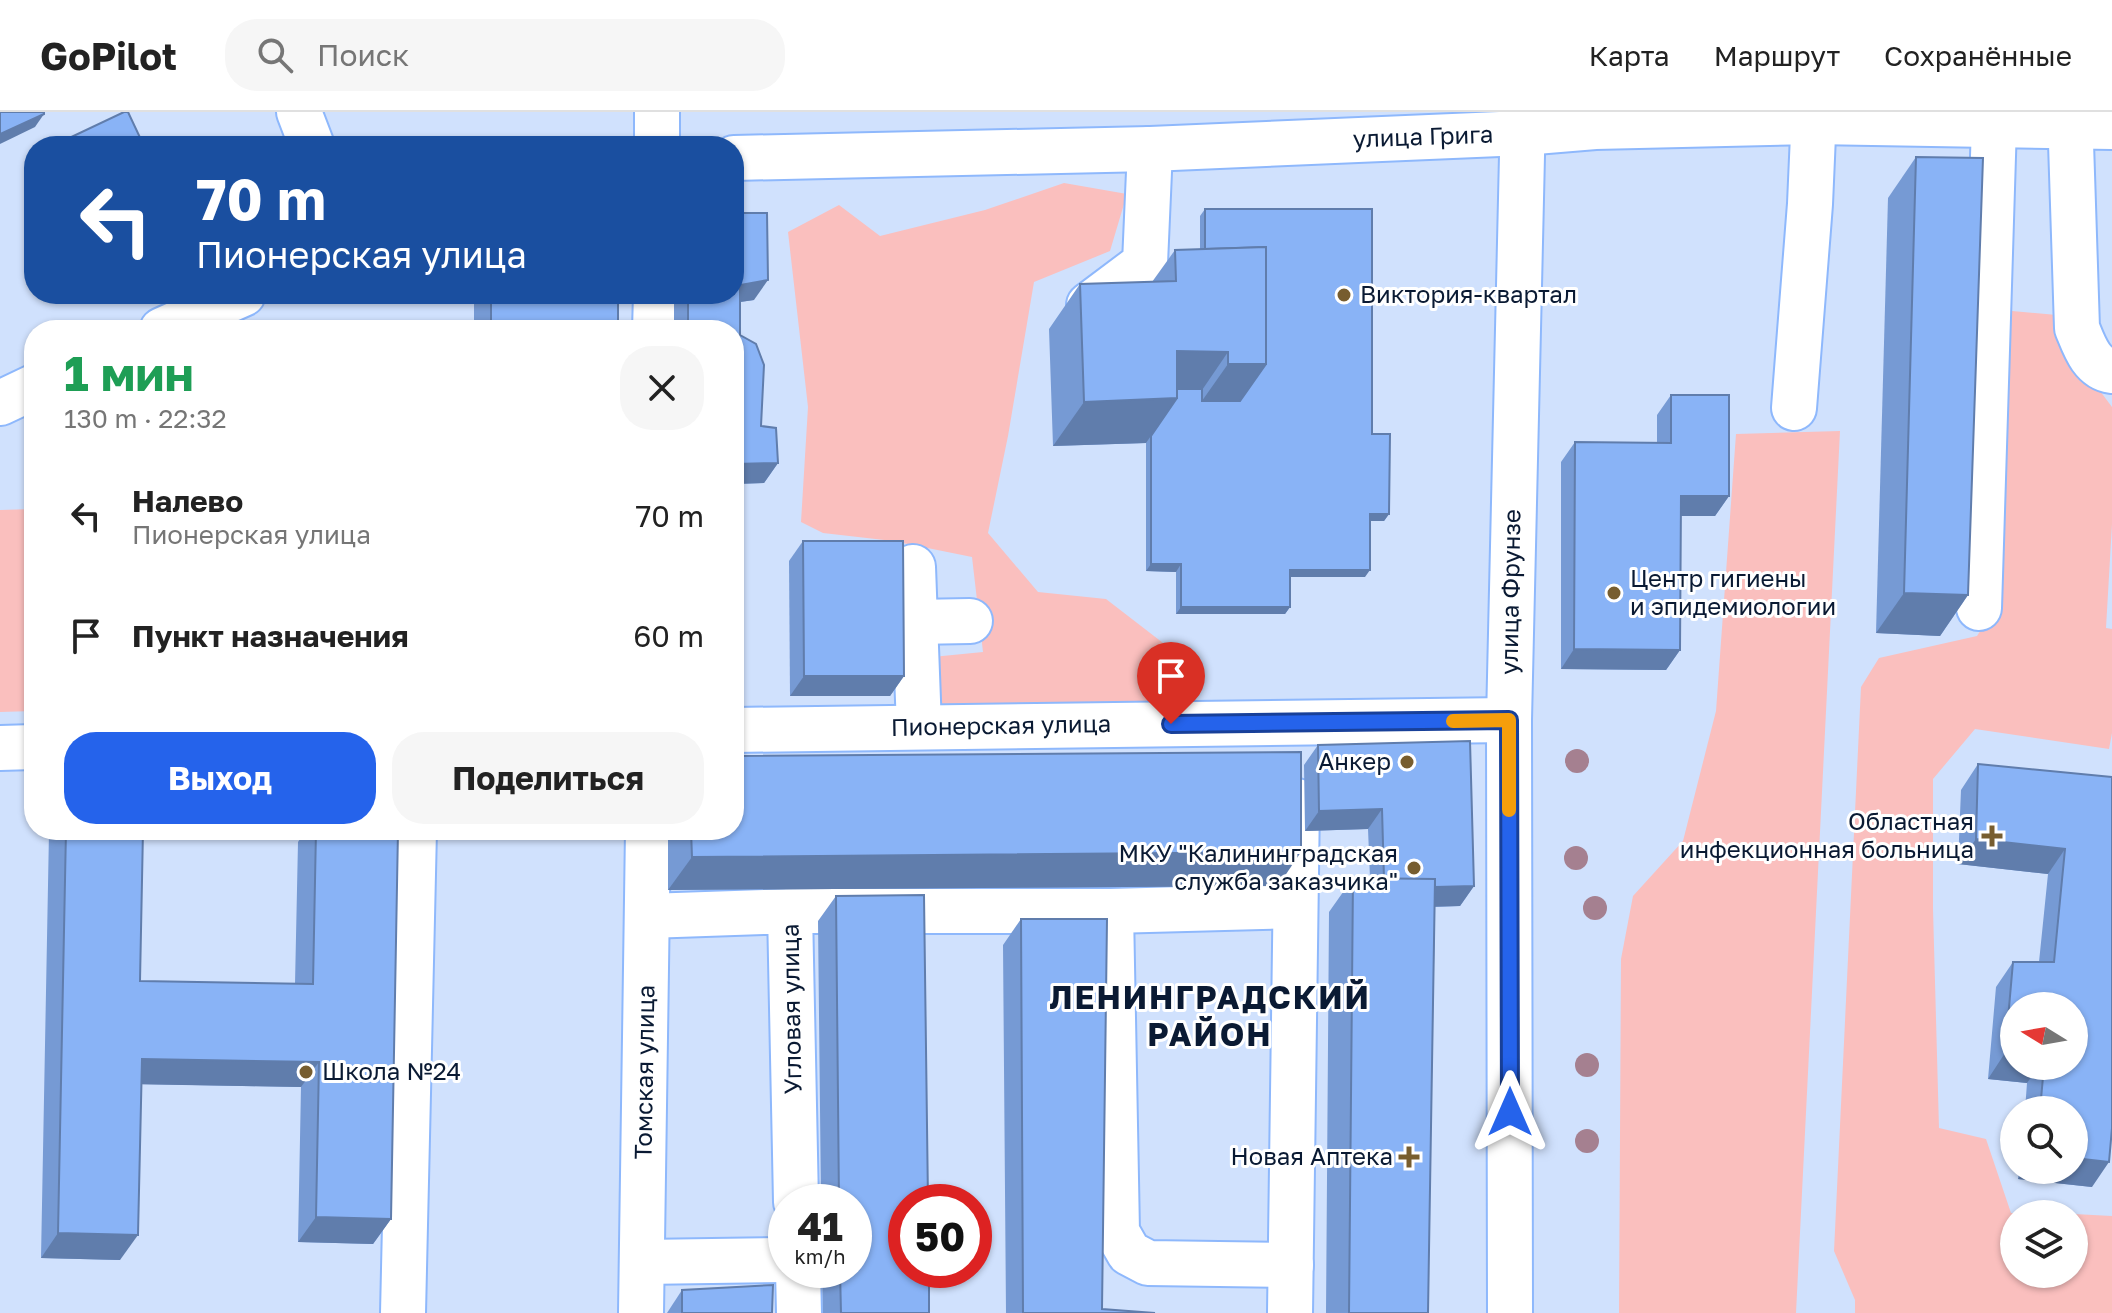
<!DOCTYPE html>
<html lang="ru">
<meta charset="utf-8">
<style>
body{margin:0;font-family:"Golos Text",sans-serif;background:#f6f6f6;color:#222;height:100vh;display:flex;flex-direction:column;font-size:30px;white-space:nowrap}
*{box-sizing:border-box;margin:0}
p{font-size:26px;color:#767676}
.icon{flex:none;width:44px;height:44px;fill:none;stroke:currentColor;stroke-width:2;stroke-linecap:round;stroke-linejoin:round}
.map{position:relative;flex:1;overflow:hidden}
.panel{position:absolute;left:24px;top:208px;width:720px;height:520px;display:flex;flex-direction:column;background:#fff;border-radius:32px;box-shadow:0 2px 6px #0004}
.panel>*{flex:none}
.hud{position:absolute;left:24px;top:24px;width:720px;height:168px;border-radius:32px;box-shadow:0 2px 6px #0004;background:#1a4fa0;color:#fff;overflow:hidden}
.needle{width:52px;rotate:281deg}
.buttons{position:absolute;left:2000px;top:880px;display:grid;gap:16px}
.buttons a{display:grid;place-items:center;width:88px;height:88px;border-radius:50%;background:#fff;box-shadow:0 2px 6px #0004;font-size:40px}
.speed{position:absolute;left:768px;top:1072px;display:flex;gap:16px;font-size:40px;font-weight:700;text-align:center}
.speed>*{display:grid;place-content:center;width:104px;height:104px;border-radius:50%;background:#fff;box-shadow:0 2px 6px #0004;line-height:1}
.speed small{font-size:20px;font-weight:400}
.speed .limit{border:12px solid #d22;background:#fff;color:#111}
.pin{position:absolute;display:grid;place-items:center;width:68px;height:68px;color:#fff;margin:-82px -34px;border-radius:50% 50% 50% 0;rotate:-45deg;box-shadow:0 0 8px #0007}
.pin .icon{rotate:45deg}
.me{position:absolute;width:88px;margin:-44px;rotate:0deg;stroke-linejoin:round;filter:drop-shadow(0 0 6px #0008)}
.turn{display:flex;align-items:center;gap:28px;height:168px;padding:0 40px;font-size:36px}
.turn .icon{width:104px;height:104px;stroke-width:2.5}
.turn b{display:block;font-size:56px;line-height:68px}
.round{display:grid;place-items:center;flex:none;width:84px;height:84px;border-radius:32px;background:#f6f6f6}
.overview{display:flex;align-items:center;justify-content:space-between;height:136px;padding:0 40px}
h1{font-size:48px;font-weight:700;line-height:60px;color:#1e9e55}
.primary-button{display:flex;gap:16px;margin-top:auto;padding:16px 40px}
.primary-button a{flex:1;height:92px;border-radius:32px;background:#2563eb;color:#fff;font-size:32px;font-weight:700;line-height:92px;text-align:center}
.primary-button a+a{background:#f6f6f6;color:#222}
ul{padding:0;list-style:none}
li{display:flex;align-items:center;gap:24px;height:120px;padding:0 40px}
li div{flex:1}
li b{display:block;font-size:30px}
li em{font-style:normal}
header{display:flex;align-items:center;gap:48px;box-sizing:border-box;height:112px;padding:0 40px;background:#fff;border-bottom:2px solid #e0e0e0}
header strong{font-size:38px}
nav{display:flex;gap:44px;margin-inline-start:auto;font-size:28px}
.search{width:560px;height:72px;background:#f6f6f6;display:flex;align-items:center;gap:20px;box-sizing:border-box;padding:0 28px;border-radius:32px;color:#767676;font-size:30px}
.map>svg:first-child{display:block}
</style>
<header>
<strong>GoPilot</strong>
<div class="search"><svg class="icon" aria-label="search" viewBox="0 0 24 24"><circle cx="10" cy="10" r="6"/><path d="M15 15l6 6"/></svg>Поиск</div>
<nav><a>Карта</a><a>Маршрут</a><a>Сохранённые</a></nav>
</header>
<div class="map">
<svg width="2112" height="1201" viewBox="0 0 2112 1201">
<rect width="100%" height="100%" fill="#d0e1fd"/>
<g fill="#fabfbe">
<polygon points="1064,71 1127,82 1110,139 1034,170 1008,324 988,421 1038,480 1106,487 1189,551 1194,600 914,597 912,547 983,540 972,445 893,429 823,421 801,410 808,295 788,120 839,93 880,124 985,98"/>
<polygon points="2001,198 2068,204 2079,251 2112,295 2112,412 2106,516 2112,517 2112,621 2109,637 1975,617 1933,667 1933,797 1939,1016 1986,1027 2011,1101 2046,1102 2014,1102 2014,1162 2074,1162 2074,1102 2112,1104 2112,1201 1855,1201 1855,1188 1834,1139 1861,575 1879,546 1977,524 1998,491"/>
<polygon points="1840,319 1796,1201 1619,1201 1621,847 1633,784 1683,729 1716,599 1736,322"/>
<polygon points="34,397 34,599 0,600 0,398"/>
</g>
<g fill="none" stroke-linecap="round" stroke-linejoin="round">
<defs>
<g id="minor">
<polyline points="299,0 312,34"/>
<polyline points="657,0 657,34"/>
<path d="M2070,0L2077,216C2084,233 2091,256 2112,259"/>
<polyline points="734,46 1150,37 1523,21 1595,15 1814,10 2112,15"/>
<polyline points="1089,193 1145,151 1150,37"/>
<polyline points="162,218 243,182"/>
<polyline points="655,218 656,182"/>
<polyline points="0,291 34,275"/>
<polyline points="1794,296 1810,92 1814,0"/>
<polyline points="913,455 919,615"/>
<polyline points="1979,496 1994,12"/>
<polyline points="914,510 970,509"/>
<polyline points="734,618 1509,608"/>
<polyline points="0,636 34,635"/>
<polyline points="790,799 1111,799 1295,794"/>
<polyline points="1111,799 1117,1120 1129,1141 1148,1151 1291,1153"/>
<polyline points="647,804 790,799 796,1090"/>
<polyline points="642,1150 786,1148"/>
<polyline points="798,1158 799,1201"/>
<polyline points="403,1201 414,718"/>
<polyline points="641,1201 648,718"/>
<polyline points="1290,1201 1297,689"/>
</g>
<polyline id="major" points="1510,1201 1509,608 1523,0"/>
</defs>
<use href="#minor" stroke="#8eb8fc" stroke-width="48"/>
<use href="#major" stroke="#8eb8fc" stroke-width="48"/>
<use href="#minor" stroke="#fff" stroke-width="44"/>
<use href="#major" stroke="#fff" stroke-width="44"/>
</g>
<g fill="#a58090">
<circle cx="1577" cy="649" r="12"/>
<circle cx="1576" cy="746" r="12"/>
<circle cx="1595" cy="796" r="12"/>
<circle cx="1587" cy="953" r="12"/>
<circle cx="1587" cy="1029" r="12"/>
</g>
<g fill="#769ad4" fill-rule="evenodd">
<polygon points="67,27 144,34 63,34"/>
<polygon points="1916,45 1968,483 1940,524 1876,521 1888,86"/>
<polygon points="1205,97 1372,322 1389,402 1384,409 1370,409 1365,465 1290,465 1290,495 1285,502 1176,502 1176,460 1146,459 1146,331 1053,334 1049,217 1080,172 1152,170 1175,138 1200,137 1200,104"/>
<rect x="474" y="182" width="144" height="36"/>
<polygon points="674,182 734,182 754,188 740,190 740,223 761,314 778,351 764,371 734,372 734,218 674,218"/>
<polygon points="1671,283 1729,384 1715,404 1681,404 1680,538 1666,558 1561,557 1561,350 1575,330 1657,331 1657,303"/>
<polygon points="803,429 904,564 890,584 790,584 789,449"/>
<polygon points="1318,633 1474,774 1460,794 1435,795 1428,1201 1326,1201 1329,800 1353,766 1370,766 1368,717 1305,719 1304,653"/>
<path d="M1978,652L2112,665L2092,1075L2018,1067L2019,1058H2074V998H2025L2027,971L1988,967L1996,875L2013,850H2039L2048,762L1958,752L1961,678ZM2074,894V954H2014Z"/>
<polygon points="50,718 143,718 140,869 295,872 298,730 306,718 398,718 391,1107 373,1132 298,1130 301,975 141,972 120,1148 41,1146 49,720"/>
<polygon points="668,718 734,718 1278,774 668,778"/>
<polygon points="836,784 929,1201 823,1201 822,1158 854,1158 854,1090 821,1090 818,809"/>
<polygon points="1021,807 1102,1197 1155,1201 1006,1201 1003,833"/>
<polygon points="682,1178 772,1201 667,1201"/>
</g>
<g fill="#607dac">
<polygon points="44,2 35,15 0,32 0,22"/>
<polygon points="768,168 754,188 726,192 740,173"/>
<polygon points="1177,239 1228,240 1198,284 1151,284"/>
<polygon points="1228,252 1266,252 1235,296 1197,296"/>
<polygon points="1177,286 1146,331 1053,334 1084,290"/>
<polygon points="778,351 764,371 734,372 734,352"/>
<polygon points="1681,384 1729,384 1715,404 1667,404"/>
<polygon points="1370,402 1389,402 1384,409 1365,409"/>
<polygon points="1151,452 1181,452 1176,460 1146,459"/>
<polygon points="1290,458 1370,458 1365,465 1285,465"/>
<polygon points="1904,481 1968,483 1940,524 1876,521"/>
<polygon points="1181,495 1290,495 1285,502 1176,502"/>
<polygon points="1574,537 1680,538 1666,558 1561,557"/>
<polygon points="804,564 904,564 890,584 790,584"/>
<polygon points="1382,697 1368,717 1305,719 1319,699"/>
<polygon points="1976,727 2065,737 2048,762 1958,752"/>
<polygon points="1301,740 1278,774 668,778 692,745"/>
<polygon points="1474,774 1460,794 1371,796 1384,776"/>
<polygon points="2005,941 2014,942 2014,954 2039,954 2027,971 1988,967"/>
<polygon points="142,947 319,950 301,975 124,972"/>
<polygon points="2074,1046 2109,1050 2092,1075 2018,1067 2024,1058 2074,1058"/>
<polygon points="316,1105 391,1107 373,1132 298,1130"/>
<polygon points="58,1121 138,1123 120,1148 41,1146"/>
</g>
<g fill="#89b3f6" stroke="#607dac" stroke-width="2">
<polygon points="0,0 44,0 44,2 0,22"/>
<polygon points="124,0 128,0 144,34 70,34 67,27"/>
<polygon points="1916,45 1983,46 1968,483 1904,481"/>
<polygon points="1205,97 1372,97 1372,322 1390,322 1389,402 1370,402 1370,458 1290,458 1290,495 1181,495 1181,452 1151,452 1151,324 1177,286 1177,277 1202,277 1202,289 1240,289 1266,252 1266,135 1205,137"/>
<polygon points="734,101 767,101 768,168 740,173 740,223 756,232 764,253 761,314 776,316 778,351 734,352 734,218 688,218 688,182 734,182"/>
<polygon points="1266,135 1266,252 1228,252 1228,240 1177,239 1177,286 1084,290 1080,172 1176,169 1175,138"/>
<rect x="491" y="182" width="127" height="36"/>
<polygon points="1671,283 1729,283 1729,384 1681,384 1680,538 1574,537 1575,330 1671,331"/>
<polygon points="803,429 903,429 904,564 804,564"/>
<polygon points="1470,629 1474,774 1435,775 1435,767 1384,767 1382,697 1319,699 1318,633"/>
<polygon points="1301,640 1301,740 692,745 691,718 734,718 734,644"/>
<polygon points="1978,652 2112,665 2112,1016 2109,1050 2074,1046 2074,998 2040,998 2044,954 2074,954 2074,894 2014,894 2014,942 2005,941 2013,850 2054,850 2065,737 1976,727"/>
<polygon points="66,718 143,718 140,869 313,872 316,718 398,718 391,1107 316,1105 319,950 142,947 138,1123 58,1121"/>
<polygon points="1353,766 1435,767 1428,1201 1349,1201"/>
<polygon points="924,783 928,1090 906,1090 906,1158 929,1158 929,1201 841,1201 840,1158 854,1158 854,1090 839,1090 836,784"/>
<polygon points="1021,807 1107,807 1102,1197 1155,1201 1023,1201"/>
<polygon points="773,1173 772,1201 682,1201 682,1178"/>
</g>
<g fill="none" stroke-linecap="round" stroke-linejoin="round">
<defs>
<polyline id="route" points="1171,612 1509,608 1510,1000"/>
</defs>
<use href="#route" stroke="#184099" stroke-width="20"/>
<use href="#route" stroke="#2563eb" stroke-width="14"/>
<polyline stroke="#f59e0b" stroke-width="14" points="1453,609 1509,608 1509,698"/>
</g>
<g fill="#775d2f" stroke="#fff" stroke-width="3">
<circle cx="1344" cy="183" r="8"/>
<circle cx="1614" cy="481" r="8"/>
<circle cx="1407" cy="650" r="8"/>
<path d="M1988 712h8v8h8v8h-8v8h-8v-8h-8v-8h8z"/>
<circle cx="1414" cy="756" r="8"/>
<circle cx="306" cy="960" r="8"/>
<path d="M1405 1033h8v8h8v8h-8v8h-8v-8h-8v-8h8z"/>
</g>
<g text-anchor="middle" stroke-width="6" stroke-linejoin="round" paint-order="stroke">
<g font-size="24" fill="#0a1a33" stroke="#fff">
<text transform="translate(1423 25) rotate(-2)" y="8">улица Грига</text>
<text transform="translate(1511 480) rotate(-89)" y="8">улица Фрунзе</text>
<text transform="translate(1001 614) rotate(-1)" y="8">Пионерская улица</text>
<text transform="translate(792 897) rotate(-91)" y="8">Угловая улица</text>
<text transform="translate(645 960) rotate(-89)" y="8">Томская улица</text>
</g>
<g font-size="24" fill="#0a1a33" stroke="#fff" text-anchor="end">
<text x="1360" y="191" text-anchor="start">Виктория-квартал</text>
<text x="1630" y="475" text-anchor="start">Центр гигиены<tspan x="1630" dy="28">и эпидемиологии</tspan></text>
<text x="1391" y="658">Анкер</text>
<text x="1974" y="718">Областная<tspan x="1974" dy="28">инфекционная больница</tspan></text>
<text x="1398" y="750">МКУ "Калининградская<tspan x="1398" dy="28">служба заказчика"</tspan></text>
<text x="322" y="968" text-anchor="start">Школа №24</text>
<text x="1393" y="1053">Новая Аптека</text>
</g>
<g font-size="32" font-weight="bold" letter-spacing="2" fill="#0a1a33" stroke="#fff">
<text x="1210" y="897">ЛЕНИНГРАДСКИЙ<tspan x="1210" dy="37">РАЙОН</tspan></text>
</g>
</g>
</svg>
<div class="buttons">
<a><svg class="needle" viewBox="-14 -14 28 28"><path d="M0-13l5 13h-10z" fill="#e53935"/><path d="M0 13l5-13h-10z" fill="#767676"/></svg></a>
<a><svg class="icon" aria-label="search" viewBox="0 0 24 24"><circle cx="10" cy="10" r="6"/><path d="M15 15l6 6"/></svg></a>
<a><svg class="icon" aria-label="layers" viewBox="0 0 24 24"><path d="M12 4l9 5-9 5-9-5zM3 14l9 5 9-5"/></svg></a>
</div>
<div class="speed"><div>41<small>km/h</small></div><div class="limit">50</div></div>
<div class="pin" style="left:1171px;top:612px;background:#d93025"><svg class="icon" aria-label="arrive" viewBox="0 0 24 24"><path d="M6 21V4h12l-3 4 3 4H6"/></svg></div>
<svg class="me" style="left:1510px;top:1000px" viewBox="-20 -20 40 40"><path d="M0-17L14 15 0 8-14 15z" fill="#2563eb" stroke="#fff" stroke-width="4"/></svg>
<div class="hud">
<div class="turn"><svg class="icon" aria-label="left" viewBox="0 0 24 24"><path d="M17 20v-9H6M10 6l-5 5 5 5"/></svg><div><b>70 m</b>Пионерская улица</div></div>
</div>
<section class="panel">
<div class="overview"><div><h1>1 мин</h1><p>130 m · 22:32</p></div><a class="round"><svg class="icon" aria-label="close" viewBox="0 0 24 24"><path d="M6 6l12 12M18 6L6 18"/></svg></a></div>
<ul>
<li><svg class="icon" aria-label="left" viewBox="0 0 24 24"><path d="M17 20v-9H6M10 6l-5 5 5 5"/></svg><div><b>Налево</b><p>Пионерская улица</p></div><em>70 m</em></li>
<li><svg class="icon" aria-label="arrive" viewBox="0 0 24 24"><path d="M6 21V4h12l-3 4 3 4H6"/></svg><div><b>Пункт назначения</b></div><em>60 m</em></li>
</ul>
<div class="primary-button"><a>Выход</a><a>Поделиться</a></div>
</section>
</div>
